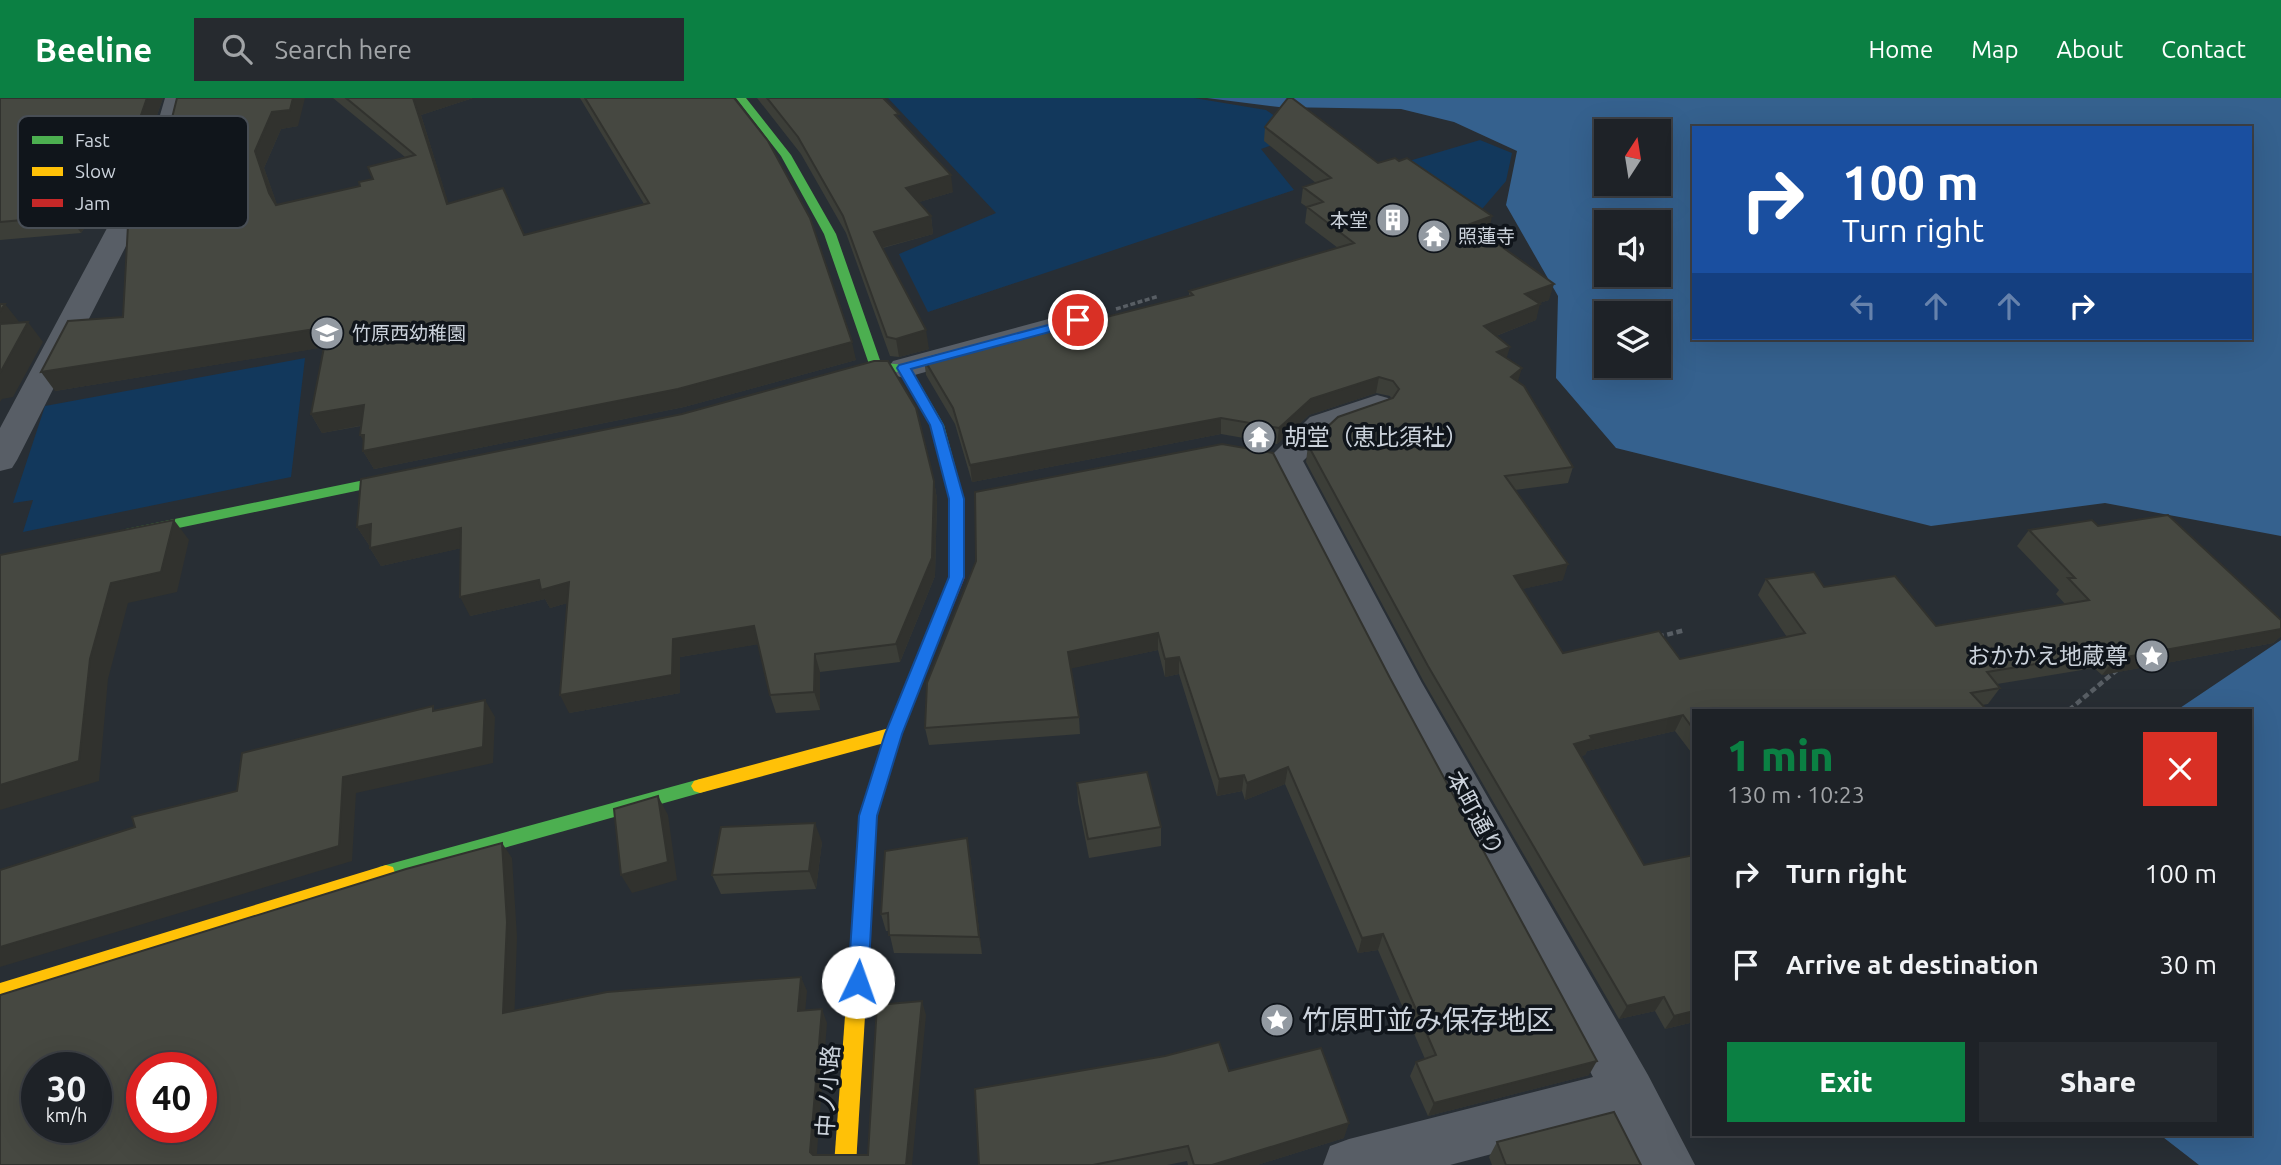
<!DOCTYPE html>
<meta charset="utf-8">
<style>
body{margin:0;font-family:Ubuntu,"Noto Sans JP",sans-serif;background:#262a2f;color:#f1f3f6;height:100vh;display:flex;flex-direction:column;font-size:26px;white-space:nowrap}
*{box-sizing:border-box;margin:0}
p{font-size:23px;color:#a1a4a7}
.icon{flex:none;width:38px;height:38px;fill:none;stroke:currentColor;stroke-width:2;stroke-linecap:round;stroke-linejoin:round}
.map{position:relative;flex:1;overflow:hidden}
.panel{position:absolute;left:1692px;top:611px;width:560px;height:427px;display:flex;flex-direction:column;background:#1e2227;border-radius:0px;box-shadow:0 7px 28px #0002,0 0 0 2px #3c3f44}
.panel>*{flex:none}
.guide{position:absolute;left:1692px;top:28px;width:560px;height:214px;border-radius:0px;box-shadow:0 7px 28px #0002,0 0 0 2px #3c3f44;background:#1a4fa0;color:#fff;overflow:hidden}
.needle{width:46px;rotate:12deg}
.tools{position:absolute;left:1594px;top:21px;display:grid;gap:14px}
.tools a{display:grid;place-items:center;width:77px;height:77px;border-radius:0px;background:#1e2227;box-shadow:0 7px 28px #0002,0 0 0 2px #3c3f44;font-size:35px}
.speed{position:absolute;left:21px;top:954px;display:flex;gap:14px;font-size:35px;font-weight:700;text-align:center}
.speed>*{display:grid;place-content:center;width:91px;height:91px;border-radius:50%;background:#1e2227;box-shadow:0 7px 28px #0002,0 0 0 2px #3c3f44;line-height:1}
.speed small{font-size:18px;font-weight:400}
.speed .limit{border:10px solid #d22;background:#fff;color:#111}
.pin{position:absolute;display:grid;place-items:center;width:60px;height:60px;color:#fff;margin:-30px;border:4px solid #fff;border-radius:50%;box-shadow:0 2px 7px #0007}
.me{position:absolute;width:77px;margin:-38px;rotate:3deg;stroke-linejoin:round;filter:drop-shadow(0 0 5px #0008)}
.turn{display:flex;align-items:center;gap:24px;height:147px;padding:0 35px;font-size:32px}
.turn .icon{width:91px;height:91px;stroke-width:2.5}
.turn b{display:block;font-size:49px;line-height:60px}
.lanes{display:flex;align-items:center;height:66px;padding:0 35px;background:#0003;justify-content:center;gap:35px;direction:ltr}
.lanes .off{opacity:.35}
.round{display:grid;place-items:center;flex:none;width:74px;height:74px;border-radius:0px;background:#262a2f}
.head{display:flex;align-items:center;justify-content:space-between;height:119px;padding:0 35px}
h1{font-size:42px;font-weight:800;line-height:52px;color:#0b8043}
.action{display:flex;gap:14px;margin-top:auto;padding:14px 35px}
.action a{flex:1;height:80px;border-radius:0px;background:#0b8043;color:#fff;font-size:28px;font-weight:800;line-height:80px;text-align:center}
.action a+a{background:#262a2f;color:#f1f3f6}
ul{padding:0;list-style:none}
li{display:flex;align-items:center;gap:21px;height:91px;padding:0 35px}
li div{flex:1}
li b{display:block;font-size:26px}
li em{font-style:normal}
header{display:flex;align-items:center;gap:42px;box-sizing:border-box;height:98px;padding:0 35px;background:#0b8043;color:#fff}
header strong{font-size:33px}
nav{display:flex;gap:38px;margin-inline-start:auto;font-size:24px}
.search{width:490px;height:63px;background:#262a2f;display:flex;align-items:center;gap:18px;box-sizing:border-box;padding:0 24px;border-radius:0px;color:#a1a4a7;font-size:26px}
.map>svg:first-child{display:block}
</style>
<header>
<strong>Beeline</strong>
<div class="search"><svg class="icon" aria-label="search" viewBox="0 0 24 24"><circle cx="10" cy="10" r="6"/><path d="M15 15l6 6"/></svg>Search here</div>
<nav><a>Home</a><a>Map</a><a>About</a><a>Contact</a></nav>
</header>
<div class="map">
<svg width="2281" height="1067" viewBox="0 0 2281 1067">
<rect width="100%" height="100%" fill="#282e34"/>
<g fill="#12385c">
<polygon points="888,0 1194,0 1266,12 1301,36 1261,51 1294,92 928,214 899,156 996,115"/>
<polygon points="1480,42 1512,55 1506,83 1482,111 1409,63"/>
<polygon points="305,260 291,379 23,434 33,402 13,405 45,308"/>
</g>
<g fill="#35618e" fill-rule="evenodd">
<path d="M1207,0H2281V438L2105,405L1931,428L1616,350L1556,280L1558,198L1506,107L1517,53L1454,24L1401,11L1279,9ZM1694,30H2250V240H1694ZM1606,33H1659V86H1606ZM1606,124H1659V177H1606ZM1606,215H1659V268H1606Z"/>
<polygon points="2281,542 2281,1067 2199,1067 2159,1036 2250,1036 2250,612 2177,612"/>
</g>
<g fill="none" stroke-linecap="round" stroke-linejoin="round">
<polyline stroke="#585e64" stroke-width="3.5" stroke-dasharray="5 2.5" stroke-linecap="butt" points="1116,211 1159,198"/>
<g stroke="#585e64" stroke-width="4.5" stroke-dasharray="6 3.5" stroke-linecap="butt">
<polyline points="1658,539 1685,532"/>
<polyline points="2069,612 2117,572"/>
</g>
<g fill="#585e66" fill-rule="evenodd">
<polygon points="165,0 189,0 177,48 17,362 12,370 0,373 0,330 151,48"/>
<polygon points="1078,213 1089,216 1093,222 1089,228 904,280 893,277 888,270 893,263"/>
<polygon points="1377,297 1388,300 1393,307 1388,314 1334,333 1303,363 1422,585 1648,977 1695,1067 1640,1067 1617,1023 1450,1067 1323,1067 1330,1048 1349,1041 1593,979 1388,596 1268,361 1310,319"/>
</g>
<g fill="#4caf50" fill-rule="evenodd">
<polygon points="736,0 746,0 791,57 836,136 881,265 909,267 944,327 964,401 962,415 952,415 950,401 930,327 900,274 876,273 870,269 824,136 781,58"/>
<polygon points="413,372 418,374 420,377 418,380 126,441 119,436 126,431"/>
<polygon points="700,681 706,683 709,688 706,693 700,695 386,783 379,781 377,775 379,769 386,767"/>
</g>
<g fill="#ffc107" fill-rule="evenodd">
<polygon points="893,629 899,631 901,636 899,641 700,695 694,693 691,688 694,683 700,681"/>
<polygon points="865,761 871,763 874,769 856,1067 834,1067 856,769 859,763"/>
<polygon points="386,767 393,769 395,775 393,781 0,903 0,885"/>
</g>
<polygon fill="#c62828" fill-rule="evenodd" points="957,407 964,412 965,479 901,636 877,718 874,769 871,775 865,777 859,775 856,769 859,718 885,636 949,479 950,412"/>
</g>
<g fill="#3c3e38">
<polygon points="0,0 163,0 143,57 139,50 81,135 0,142"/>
<polygon points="333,0 473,0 421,17 448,105 524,137 644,106 580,0 734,0 856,262 684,309 374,371 363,353 364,344 361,328 322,335 311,316 324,249 55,293 123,219 169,32 298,28 281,31 264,70 277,107 360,88 373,81 405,59"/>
<polygon points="757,0 883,0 953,94 919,104 931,118 933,136 883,150 929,251 899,259 890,258 846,135 801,56"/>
<polygon points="1265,29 1378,65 1489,134 1483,135 1549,202 1539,205 1536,222 1496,238 1518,284 1573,369 1568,385 1515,392 1563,482 1522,491 1563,555 1680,561 1787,539 1758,497 1766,481 1824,489 1936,528 2065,506 2056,496 2059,492 2017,448 2029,432 2098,428 2281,522 2281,538 2273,545 2102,577 2094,570 1997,586 2000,590 1988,606 1982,607 1694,612 1694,658 1675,633 1587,653 1585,657 1581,658 1694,924 1665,931 1655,913 1619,921 1424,584 1306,364 1308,347 1391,300 1390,298 1376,295 1309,317 1277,346 1221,336 972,384 955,326 926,277 924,261 941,261 1189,198 1189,193 1338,150 1305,125 1307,109 1301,105 1303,89 1316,85 1264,43"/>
<polygon points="1222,346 1589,977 1428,1018 1410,978 1416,964 1425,961 1378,852 1358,855 1285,686 1245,702 1242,693 1217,698 1179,576 1165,579 1158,552 1071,570 1079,619 1080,636 929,647 925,630"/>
<polygon points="934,383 937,401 935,478 900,564 820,574 820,612 776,615 770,597 758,546 680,559 680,595 569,615 567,505 550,510 545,501 470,518 461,450 381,468 370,450 370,447 369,447 357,429"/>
<polygon points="1077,685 1161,729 1161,748 1089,760 1078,704"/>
<polygon points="822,744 816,791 721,796 712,777"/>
<polygon points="970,758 982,856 894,855 889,833 886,833 881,816"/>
<polygon points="1229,973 1344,1040 1257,1067 1188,1067 1187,1063 1167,1067 979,1067"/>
<polygon points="1497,1044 1641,1067 1492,1067 1489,1059"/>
</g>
<g fill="#31322e">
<polygon points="147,0 163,0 143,57 139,50 81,135 69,118"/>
<polygon points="293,0 305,0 298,28 281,31 264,70 279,112 269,95 255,53 272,14"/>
<polygon points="413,0 473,0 421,17 454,123 447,106"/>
<polygon points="951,77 953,94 909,107 906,90"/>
<polygon points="931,118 933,136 877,151 874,134"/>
<polygon points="1492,118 1489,134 1467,141 1470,126"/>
<polygon points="1554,186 1549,202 1521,211 1525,196"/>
<polygon points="5,206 20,225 0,240 0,213"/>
<polygon points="1540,206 1536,222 1480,244 1484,228"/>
<polygon points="28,224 43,244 13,299 2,301 0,304 0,275"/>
<polygon points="328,229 338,247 55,293 41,274"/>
<polygon points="926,232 929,251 899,259 896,241"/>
<polygon points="852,244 856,262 684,309 374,371 363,353 368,352 360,337"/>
<polygon points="1510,249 1505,265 1497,254"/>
<polygon points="1522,270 1517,286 1511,279"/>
<polygon points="1379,279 1376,295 1309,317 1277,346 1279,330 1311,301"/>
<polygon points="364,307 374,325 322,335 311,316"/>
<polygon points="1221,320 1221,336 972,384 970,367"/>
<polygon points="934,383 937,401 935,478 900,564 896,546"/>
<polygon points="174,422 189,442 177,494 128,505 108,581 99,683 0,712 0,687 90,561 111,485"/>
<polygon points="371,426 382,444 369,447 357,429"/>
<polygon points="461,430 471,448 381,468 370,450"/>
<polygon points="1568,466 1563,482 1509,494 1514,478"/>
<polygon points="539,482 569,484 578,502 550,510 545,501 470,518 460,499"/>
<polygon points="754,528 760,546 680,559 680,595 569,615 560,597 673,541"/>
<polygon points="2281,531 2281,538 2273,545 2102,577 2115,561"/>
<polygon points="1158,535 1158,552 1069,571 1068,554"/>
<polygon points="815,556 820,574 820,612 814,594"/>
<polygon points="1179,559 1179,576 1165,579 1165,561"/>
<polygon points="485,602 495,619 493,665 356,695 352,763 0,869 0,849 343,679"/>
<polygon points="1683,617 1675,633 1587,653 1585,657 1567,662 1574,646 1590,638"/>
<polygon points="1288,669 1285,686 1245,702 1247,685"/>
<polygon points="1244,677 1242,693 1217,698 1219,681"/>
<polygon points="658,698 668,717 677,782 632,795 621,777"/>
<polygon points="815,725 822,744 816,791 809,773"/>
<polygon points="967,740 970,758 982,856 979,839"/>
<polygon points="502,745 512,760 517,839 514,929 503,915"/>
<polygon points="1383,836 1378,852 1358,855 1362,840"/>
<polygon points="801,879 807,893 804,927 798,913"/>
<polygon points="1664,899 1655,913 1619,921 1627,908"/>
<polygon points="922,903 926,917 912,1067 906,1067"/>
<polygon points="822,911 827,925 816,1067 810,1054"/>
<polygon points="1694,913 1694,924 1665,931 1674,918"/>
<polygon points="1597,963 1589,977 1428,1018 1434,1005"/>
<polygon points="1349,1025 1344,1040 1257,1067 1212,1067"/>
</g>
<g fill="#464841" stroke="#31322e" stroke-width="2" fill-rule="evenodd">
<polygon points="0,0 147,0 133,40 133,26 69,118 0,124"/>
<polygon points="177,0 293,0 290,12 272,14 255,53 269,95 276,107 360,88 359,84 373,81 368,69 415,57 346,0 415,0 413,0 447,106 503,90 524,137 649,105 585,0 734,0 768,43 810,120 852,244 678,291 363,353 364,337 360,337 364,307 311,316 328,229 41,274 68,223 123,219 129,109 169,32"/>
<polygon points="767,0 883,0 899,16 895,17 951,77 906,90 931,118 874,134 926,232 896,241 887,239 843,118 798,39"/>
<polygon points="1288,0 1292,0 1378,65 1395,60 1399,63 1407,60 1492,118 1470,126 1554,186 1525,196 1540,206 1484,228 1510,249 1497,254 1522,270 1511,279 1524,288 1573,369 1505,378 1568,466 1514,478 1563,555 1659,533 1680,561 1805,535 1766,481 1814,474 1824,489 1895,478 1936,528 2089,502 2068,480 2075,480 2029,432 2092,422 2098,428 2168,417 2281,522 2281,531 2115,561 2108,554 1987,574 2000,590 1971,595 1987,612 1694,612 1694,632 1683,617 1590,638 1592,641 1574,646 1644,767 1694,757 1694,913 1674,918 1664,899 1627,908 1428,568 1308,347 1338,319 1393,300 1399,291 1393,283 1379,279 1311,301 1279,330 1221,320 970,367 953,310 924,261 938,257 941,261 1193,197 1189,193 1354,145 1307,109 1323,104 1303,89 1331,80 1265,29"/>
<polygon points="0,206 5,206 0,213"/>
<polygon points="28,224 0,275 0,226"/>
<polygon points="874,263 888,263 916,310 934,383 932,460 896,546 815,556 814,594 770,597 754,528 673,541 672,577 560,597 569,484 541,492 539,482 460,499 461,430 370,450 371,426 357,429 361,381 682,316"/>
<polygon points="1222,346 1273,355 1390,580 1597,963 1434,1005 1416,964 1436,957 1383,836 1362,840 1288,669 1247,685 1244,677 1219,681 1179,559 1165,561 1158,535 1068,554 1079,619 925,630 927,585 976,463 975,394"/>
<polygon points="174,422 161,474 111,485 90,561 79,663 0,687 0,457"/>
<polygon points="485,602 483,649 343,679 339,748 0,849 0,772 135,729 132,719 237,693 242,655 433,608 433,613"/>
<polygon points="1147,674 1161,729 1088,741 1077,685"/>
<polygon points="658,698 668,764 621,777 614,711"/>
<polygon points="815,725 809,773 712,777 721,729"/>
<polygon points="967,740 979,839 889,837 888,815 881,816 885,753"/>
<path d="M502,745L507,824L503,915L607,894L801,879L798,913L822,911L810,1054L813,1057H868L877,907L922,903L906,1067H0V897L406,771ZM37,970H96V1029H37ZM142,970H201V1029H142Z"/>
<polygon points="1219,944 1229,973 1321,950 1349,1025 1212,1067 1194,1067 1188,1048 1093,1067 979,1067 975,991 1165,958"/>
<polygon points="1614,1014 1641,1067 1506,1067 1497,1044"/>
</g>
<polygon fill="#1a73e8" stroke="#114b97" stroke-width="2" points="1078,219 1084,222 1083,225 911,271 943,327 964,401 964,479 902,636 877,718 868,884 865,890 858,893 851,890 848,884 859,718 885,636 949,479 949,401 930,327 897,270 899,267"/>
<defs>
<symbol id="building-disc" viewBox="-11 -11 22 22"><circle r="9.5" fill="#9299a1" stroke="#10151b"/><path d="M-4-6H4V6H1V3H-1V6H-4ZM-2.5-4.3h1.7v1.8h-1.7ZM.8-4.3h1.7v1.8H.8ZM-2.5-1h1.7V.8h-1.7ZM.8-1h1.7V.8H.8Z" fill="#fff"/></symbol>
<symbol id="temple-disc" viewBox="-11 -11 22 22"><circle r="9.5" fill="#9299a1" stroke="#10151b"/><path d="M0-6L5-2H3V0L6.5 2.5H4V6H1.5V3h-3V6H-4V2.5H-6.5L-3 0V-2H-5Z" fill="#fff"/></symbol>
<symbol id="school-disc" viewBox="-11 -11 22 22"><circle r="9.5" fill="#9299a1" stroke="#10151b"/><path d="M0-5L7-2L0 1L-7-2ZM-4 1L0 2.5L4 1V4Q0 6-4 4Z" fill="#fff"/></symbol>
<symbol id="sight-disc" viewBox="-11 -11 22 22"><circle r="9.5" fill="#9299a1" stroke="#10151b"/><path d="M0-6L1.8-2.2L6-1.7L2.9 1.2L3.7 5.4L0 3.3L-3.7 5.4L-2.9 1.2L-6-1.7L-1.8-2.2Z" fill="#fff"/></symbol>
</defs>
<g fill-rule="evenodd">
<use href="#building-disc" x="1374" y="103" width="38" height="38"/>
<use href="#temple-disc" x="1415" y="119" width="38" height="38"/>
<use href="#school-disc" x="308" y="216" width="38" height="38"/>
<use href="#temple-disc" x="1240" y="320" width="38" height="38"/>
<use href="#sight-disc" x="2133" y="539" width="38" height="38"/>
<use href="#sight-disc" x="1258" y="903" width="38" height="38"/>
</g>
<g text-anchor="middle" stroke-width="7" stroke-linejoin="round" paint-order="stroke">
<g font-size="19" fill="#cbd2db" stroke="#10151b" text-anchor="start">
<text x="1368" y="129" text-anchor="end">本堂</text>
<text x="1458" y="145">照蓮寺</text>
<text x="352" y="242">竹原西幼稚園</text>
</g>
<g font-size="23" fill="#cbd2db" stroke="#10151b" text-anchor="start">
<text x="1284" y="347">胡堂（恵比須社）</text>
<text x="2128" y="566" text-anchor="end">おかかえ地蔵尊</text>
</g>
<g font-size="23" fill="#cbd2db" stroke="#10151b">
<text transform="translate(1475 715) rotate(61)" y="8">本町通り</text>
<text transform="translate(828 993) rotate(-86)" y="8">中ノ小路</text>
</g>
<g font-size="28" fill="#cbd2db" stroke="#10151b" text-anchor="start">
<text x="1302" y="932">竹原町並み保存地区</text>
</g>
</g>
<rect x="18" y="18" width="230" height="112" rx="10" fill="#10151b" stroke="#484e55" stroke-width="2"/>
<rect x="32" y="38" width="31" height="8" fill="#4caf50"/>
<rect x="32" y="69" width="31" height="9" fill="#ffc107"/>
<rect x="32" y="101" width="31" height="8" fill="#c62828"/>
<g font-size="19" fill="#cbd2db">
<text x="75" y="49">Fast</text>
<text x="75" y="80">Slow</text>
<text x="75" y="112">Jam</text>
</g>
</svg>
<div class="tools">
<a><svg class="needle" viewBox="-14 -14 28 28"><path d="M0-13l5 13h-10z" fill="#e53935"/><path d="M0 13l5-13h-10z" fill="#a1a4a7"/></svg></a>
<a><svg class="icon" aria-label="sound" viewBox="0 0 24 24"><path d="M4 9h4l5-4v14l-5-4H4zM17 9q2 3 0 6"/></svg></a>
<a><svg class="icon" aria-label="layers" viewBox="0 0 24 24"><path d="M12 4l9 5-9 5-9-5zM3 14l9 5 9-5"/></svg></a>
</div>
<div class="speed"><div>30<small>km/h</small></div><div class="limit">40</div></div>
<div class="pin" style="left:1078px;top:222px;background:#d93025"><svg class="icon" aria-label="arrive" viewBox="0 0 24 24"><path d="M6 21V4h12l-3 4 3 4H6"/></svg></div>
<svg class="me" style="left:858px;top:884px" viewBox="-20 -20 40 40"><circle r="19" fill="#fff"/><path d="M0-13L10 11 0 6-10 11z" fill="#1a73e8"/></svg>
<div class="guide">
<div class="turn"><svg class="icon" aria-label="right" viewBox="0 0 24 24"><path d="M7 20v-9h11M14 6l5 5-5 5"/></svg><div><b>100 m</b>Turn right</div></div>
<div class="lanes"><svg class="icon off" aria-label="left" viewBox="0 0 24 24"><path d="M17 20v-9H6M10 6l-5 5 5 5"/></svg><svg class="icon off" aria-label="ahead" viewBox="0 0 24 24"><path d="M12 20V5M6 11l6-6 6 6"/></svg><svg class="icon off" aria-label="ahead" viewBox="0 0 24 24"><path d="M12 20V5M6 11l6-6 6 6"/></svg><svg class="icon" aria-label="right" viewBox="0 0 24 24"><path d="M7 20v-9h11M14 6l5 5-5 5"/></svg></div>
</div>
<section class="panel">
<div class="head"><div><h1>1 min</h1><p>130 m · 10:23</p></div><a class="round" style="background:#d93025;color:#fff"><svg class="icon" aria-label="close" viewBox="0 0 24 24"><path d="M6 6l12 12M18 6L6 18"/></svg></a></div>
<ul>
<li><svg class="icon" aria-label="right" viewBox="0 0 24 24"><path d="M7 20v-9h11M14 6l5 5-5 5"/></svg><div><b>Turn right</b></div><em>100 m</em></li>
<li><svg class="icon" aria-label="arrive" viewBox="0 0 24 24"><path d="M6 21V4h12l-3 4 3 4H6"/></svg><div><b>Arrive at destination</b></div><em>30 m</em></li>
</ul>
<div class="action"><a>Exit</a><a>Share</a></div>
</section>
</div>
